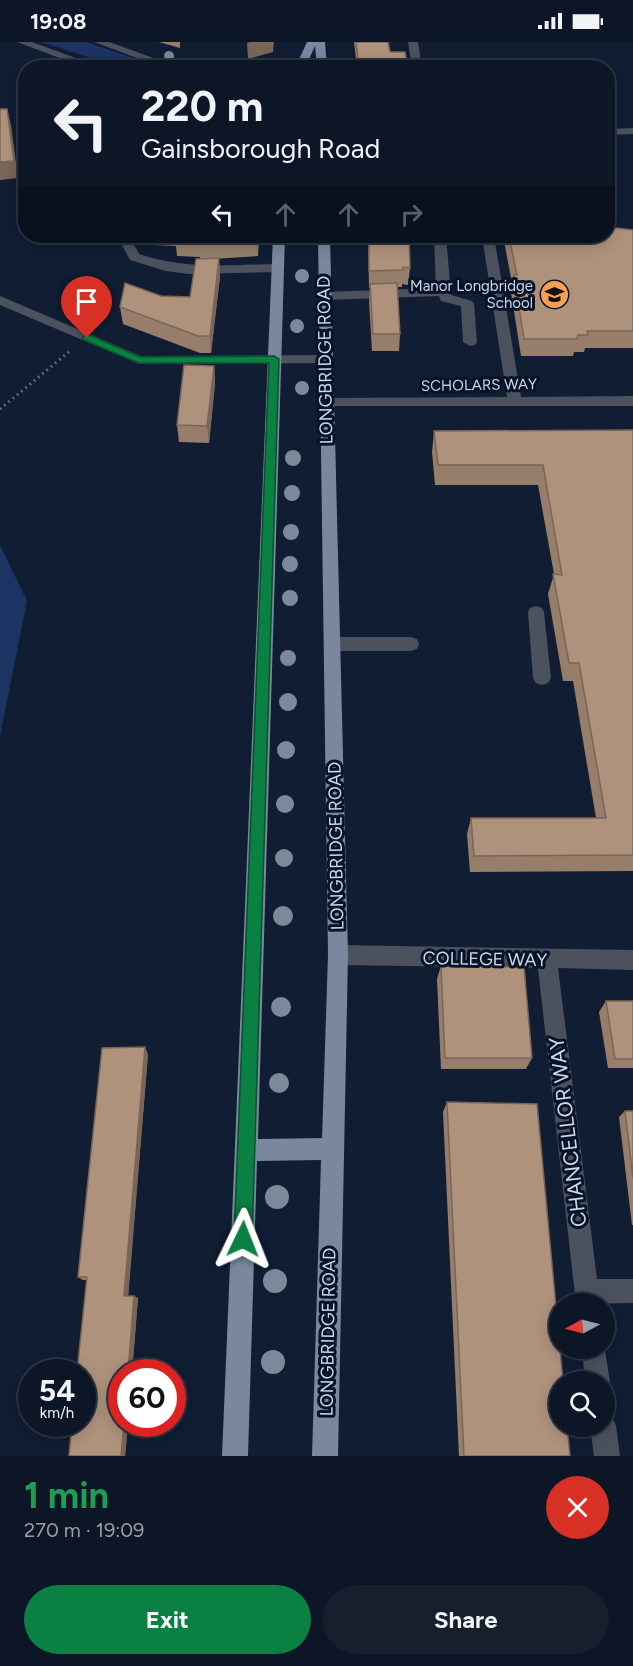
<!DOCTYPE html>
<meta charset="utf-8">
<style>
body{margin:0;font-family:Figtree,sans-serif;background:#151f2e;color:#f1f3f6;height:100vh;display:flex;flex-direction:column;font-size:22px;white-space:nowrap}
*{box-sizing:border-box;margin:0}
p{font-size:20px;color:#9a9fa7}
.icon{flex:none;width:33px;height:33px;fill:none;stroke:currentColor;stroke-width:2;stroke-linecap:round;stroke-linejoin:round}
.map{position:relative;height:1414px;overflow:hidden}
.sheet{display:flex;flex-direction:column;background:#0c1626;flex:1}
.sheet>*{flex:none}
.top-card{position:absolute;left:18px;top:18px;width:597px;height:183px;border-radius:24px;box-shadow:0 3px 15px #0003,0 0 0 2px #2c3543;background:#0c1626;color:#f1f3f6;overflow:hidden}
.needle{width:39px;rotate:263deg}
.buttons{position:absolute;left:549px;top:1251px;display:grid;gap:12px}
.buttons a{display:grid;place-items:center;width:66px;height:66px;border-radius:50%;background:#0c1626;box-shadow:0 3px 15px #0003,0 0 0 2px #2c3543;font-size:30px}
.speed{position:absolute;left:18px;top:1317px;display:flex;gap:12px;font-size:30px;font-weight:700;text-align:center}
.speed>*{display:grid;place-content:center;width:78px;height:78px;border-radius:50%;background:#0c1626;box-shadow:0 3px 15px #0003,0 0 0 2px #2c3543;line-height:1}
.speed small{font-size:15px;font-weight:400}
.speed .limit{border:9px solid #d22;background:#fff;color:#111}
.pin{position:absolute;display:grid;place-items:center;width:51px;height:51px;color:#fff;margin:-62px -26px;border-radius:50% 50% 50% 0;rotate:-45deg;box-shadow:0 0 6px #0007}
.pin .icon{rotate:45deg}
.me{position:absolute;width:66px;margin:-33px;rotate:2deg;stroke-linejoin:round;filter:drop-shadow(0 0 4px #0008)}
.turn{display:flex;align-items:center;gap:21px;height:126px;padding:0 24px;font-size:27px}
.turn .icon{width:78px;height:78px;stroke-width:2.5}
.turn b{display:block;font-size:42px;line-height:51px}
.lanes{display:flex;align-items:center;height:57px;padding:0 24px;background:#0003;justify-content:center;gap:30px;direction:ltr}
.lanes .off{opacity:.35}
.round{display:grid;place-items:center;flex:none;width:63px;height:63px;border-radius:32px;background:#151f2e}
.overview{display:flex;align-items:center;justify-content:space-between;height:102px;padding:0 24px}
h1{font-size:36px;font-weight:700;line-height:45px;color:#1e9e55}
.button{display:flex;gap:12px;margin-top:auto;padding:12px 24px}
.button a{flex:1;height:69px;border-radius:36px;background:#0b8043;color:#fff;font-size:24px;font-weight:700;line-height:69px;text-align:center}
.button a+a{background:#151f2e;color:#f1f3f6}
.status{display:flex;justify-content:space-between;align-items:center;height:42px;padding:0 30px;background:#0c1626;direction:ltr}
.status svg{height:16px;fill:currentColor}
.map>svg:first-child{display:block}
</style>
<div class="status"><b>19:08</b><svg viewBox="0 0 49 12"><path d="M0 12V9h3v3zM5 12V6h3v6zM10 12V3h3v9zM15 12V0h3v12zM26 1h20v11H26zM47 4h2v5h-2z"/></svg></div>
<div class="map">
<svg width="633" height="1414" viewBox="0 0 633 1414">
<rect width="100%" height="100%" fill="#101d33"/>
<g fill="#1b3464">
<polygon points="41,0 86,0 160,25 119,25"/>
<polygon points="0,503 27,559 0,694"/>
</g>
<g fill="none" stroke-linecap="round" stroke-linejoin="round">
<polyline stroke="#6a7689" stroke-width="3" stroke-dasharray="1.5 4" stroke-linecap="butt" points="0,367 69,310"/>
<g fill="#4b525e" fill-rule="evenodd">
<polygon points="17,0 32,0 103,26 86,26"/>
<polygon points="94,0 109,0 181,26 164,26"/>
<polygon points="408,0 418,0 422,26 412,26"/>
<polygon points="633,86 633,92 608,93 608,87"/>
<path d="M117,194H129L139,212C188,228 226,223 277,222L283,226L277,230L188,232L166,229L130,218Z"/>
<polygon points="434,194 446,194 451,253 472,259 474,262 477,300 475,303 470,304 463,300 461,264 441,259 439,254 324,258 317,254 324,250 436,246"/>
<polygon points="482,194 494,194 521,355 633,354 633,364 321,364 319,361 326,356 507,355"/>
<polygon points="0,254 141,314 325,313 332,317 325,321 139,322 0,263"/>
<polygon points="536,564 542,566 544,570 551,636 548,641 542,643 536,641 533,636 528,570 530,566"/>
<polygon points="332,595 411,595 417,597 419,602 417,607 411,609 332,609 326,607 324,602 326,597"/>
<polygon points="338,903 633,908 633,928 558,926 597,1237 633,1237 633,1261 576,1262 538,926 338,923 331,920 328,913 331,906"/>
<polygon points="604,1302 610,1340 604,1350 604,1340 585,1340 582,1306 604,1306"/>
<polygon points="604,1372 612,1375 616,1384 620,1414 594,1414 590,1384 604,1384"/>
</g>
<g fill="#79879f" fill-rule="evenodd">
<polygon points="307,0 325,0 327,26 317,26 315,4 305,26 295,26"/>
<polygon points="273,194 285,194 258,1097 322,1096 328,913 318,194 330,194 348,913 338,1414 312,1414 321,1118 257,1119 248,1414 222,1414"/>
</g>
</g>
<g fill="#7d889b">
<circle cx="169" cy="14" r="5"/>
<circle cx="302" cy="234" r="7"/>
<circle cx="297" cy="284" r="7"/>
<circle cx="302" cy="346" r="7"/>
<circle cx="293" cy="416" r="8"/>
<circle cx="292" cy="451" r="8"/>
<circle cx="291" cy="490" r="8"/>
<circle cx="290" cy="522" r="8"/>
<circle cx="290" cy="556" r="8"/>
<circle cx="288" cy="616" r="8"/>
<circle cx="288" cy="660" r="9"/>
<circle cx="286" cy="708" r="9"/>
<circle cx="285" cy="762" r="9"/>
<circle cx="284" cy="816" r="9"/>
<circle cx="283" cy="874" r="10"/>
<circle cx="281" cy="965" r="10"/>
<circle cx="279" cy="1041" r="10"/>
<circle cx="277" cy="1155" r="12"/>
<circle cx="275" cy="1239" r="12"/>
<circle cx="273" cy="1320" r="12"/>
</g>
<g fill="#967e6b">
<polygon points="159,0 180,0 180,6"/>
<polygon points="354,0 388,0 390,10 408,26 357,26"/>
<polygon points="633,188 633,306 585,306 584,310 574,310 573,314 521,314 511,250 512,241 503,194 608,194"/>
<polygon points="153,194 259,194 258,214 212,217 219,216 220,234 211,311 200,311 123,282 120,265 161,254 190,255 200,217 200,215 177,214 176,204 154,203"/>
<polygon points="368,194 409,194 410,226 408,243 402,242 402,245 397,245 400,292 399,309 372,309 369,259 370,246 369,246"/>
<polygon points="214,324 215,341 209,401 179,400 177,383"/>
<polygon points="633,388 633,829 470,830 467,792 471,776 596,776 573,639 563,639 548,552 554,532 538,443 435,443 432,410 434,389"/>
<polygon points="441,924 532,1016 526,1027 441,1027 437,937"/>
<polygon points="606,959 633,959 633,1026 608,1026 599,970"/>
<polygon points="148,1012 128,1254 138,1256 132,1330 122,1330 122,1382 128,1382 125,1414 86,1238 83,1238 78,1235"/>
<polygon points="447,1060 570,1414 459,1414 443,1070"/>
<polygon points="625,1069 633,1069 633,1183 632,1183 619,1075"/>
</g>
<g fill="#7a6657">
<polygon points="250,0 274,0 273,10 248,17 247,1"/>
<polygon points="7,67 11,83 18,136 0,138 0,120"/>
<polygon points="257,194 259,194 258,214 257,197"/>
<polygon points="219,216 220,234 211,311 210,294"/>
<polygon points="214,324 215,341 209,401 207,384"/>
<polygon points="145,1005 148,1012 128,1257 124,1254"/>
<polygon points="134,1254 138,1256 132,1330 128,1330"/>
<polygon points="124,1382 128,1382 125,1414 121,1414"/>
</g>
<g fill="#af927c" stroke="#7a6657" stroke-width="1.5">
<polygon points="356,0 388,0 390,10 405,10 408,26 359,26"/>
<polygon points="0,67 7,67 14,119 0,120"/>
<polygon points="608,185 633,188 633,289 587,289 588,293 578,293 577,297 524,297 514,233 517,233 509,194 608,194"/>
<polygon points="175,194 257,194 257,197 198,200 199,198 175,197"/>
<polygon points="369,194 409,194 410,226 403,225 403,228 369,229"/>
<polygon points="219,216 210,294 198,294 120,265 125,241 161,254 190,255 196,217"/>
<polygon points="397,241 400,292 373,292 370,242"/>
<polygon points="184,323 214,324 207,384 177,383"/>
<polygon points="633,388 633,813 474,814 471,776 606,776 579,621 569,621 553,532 562,533 543,423 438,423 434,389"/>
<polygon points="441,924 524,925 532,1016 445,1016"/>
<polygon points="606,959 633,959 633,1017 615,1017"/>
<polygon points="145,1005 124,1254 134,1254 128,1330 122,1330 122,1382 124,1382 121,1414 69,1414 72,1382 82,1382 82,1330 77,1330 87,1235 78,1235 102,1006"/>
<polygon points="447,1060 537,1062 563,1340 560,1340 560,1384 567,1384 570,1414 464,1414"/>
<polygon points="625,1069 633,1069 633,1136"/>
</g>
<polygon fill="#0b8043" stroke="#07532c" stroke-width="1.5" points="87,292 140,315 274,314 279,317 252,1197 249,1203 243,1206 237,1203 234,1197 269,321 139,321 84,298 82,296"/>
<defs>
<symbol id="school-disc" viewBox="-11 -11 22 22"><circle r="9.5" fill="#fb9e51" stroke="#081329"/><path d="M0-5L7-2L0 1L-7-2ZM-4 1L0 2.5L4 1V4Q0 6-4 4Z" fill="#111"/></symbol>
</defs>
<g fill-rule="evenodd">
<use href="#school-disc" x="538" y="236" width="33" height="33"/>
</g>
<g text-anchor="middle" stroke-width="6" stroke-linejoin="round" paint-order="stroke">
<g font-size="15" fill="#ced7e7" stroke="#081329" text-anchor="end">
<text x="533" y="249">Manor Longbridge<tspan x="533" dy="17">School</tspan></text>
</g>
<g font-size="15" fill="#ced7e7" stroke="#081329">
<text transform="translate(479 343) rotate(-1)" y="5">SCHOLARS WAY</text>
</g>
<g font-size="18" fill="#ced7e7" stroke="#081329">
<text transform="translate(325 318) rotate(-91)" y="6">LONGBRIDGE ROAD</text>
<text transform="translate(336 804) rotate(-91)" y="6">LONGBRIDGE ROAD</text>
<text transform="translate(485 917) rotate(1)" y="6">COLLEGE WAY</text>
<text transform="translate(328 1290) rotate(-89)" y="6">LONGBRIDGE ROAD</text>
</g>
<g font-size="21" fill="#ced7e7" stroke="#081329">
<text transform="translate(568 1090) rotate(-97)" y="7">CHANCELLOR WAY</text>
</g>
</g>
</svg>
<div class="buttons">
<a><svg class="needle" viewBox="-14 -14 28 28"><path d="M0-13l5 13h-10z" fill="#e53935"/><path d="M0 13l5-13h-10z" fill="#9a9fa7"/></svg></a>
<a><svg class="icon" aria-label="search" viewBox="0 0 24 24"><circle cx="10" cy="10" r="6"/><path d="M15 15l6 6"/></svg></a>
</div>
<div class="speed"><div>54<small>km/h</small></div><div class="limit">60</div></div>
<div class="pin" style="left:87px;top:296px;background:#d93025"><svg class="icon" aria-label="arrive" viewBox="0 0 24 24"><path d="M6 21V4h12l-3 4 3 4H6"/></svg></div>
<svg class="me" style="left:243px;top:1197px" viewBox="-20 -20 40 40"><path d="M0-17L14 15 0 8-14 15z" fill="#0b8043" stroke="#fff" stroke-width="4"/></svg>
<div class="top-card">
<div class="turn"><svg class="icon" aria-label="left" viewBox="0 0 24 24"><path d="M17 20v-9H6M10 6l-5 5 5 5"/></svg><div><b>220 m</b>Gainsborough Road</div></div>
<div class="lanes"><svg class="icon" aria-label="left" viewBox="0 0 24 24"><path d="M17 20v-9H6M10 6l-5 5 5 5"/></svg><svg class="icon off" aria-label="ahead" viewBox="0 0 24 24"><path d="M12 20V5M6 11l6-6 6 6"/></svg><svg class="icon off" aria-label="ahead" viewBox="0 0 24 24"><path d="M12 20V5M6 11l6-6 6 6"/></svg><svg class="icon off" aria-label="right" viewBox="0 0 24 24"><path d="M7 20v-9h11M14 6l5 5-5 5"/></svg></div>
</div>
</div>
<section class="sheet">
<div class="overview"><div><h1>1 min</h1><p>270 m · 19:09</p></div><a class="round" style="background:#d93025;color:#fff"><svg class="icon" aria-label="close" viewBox="0 0 24 24"><path d="M6 6l12 12M18 6L6 18"/></svg></a></div>
<div class="button"><a>Exit</a><a>Share</a></div>
</section>
